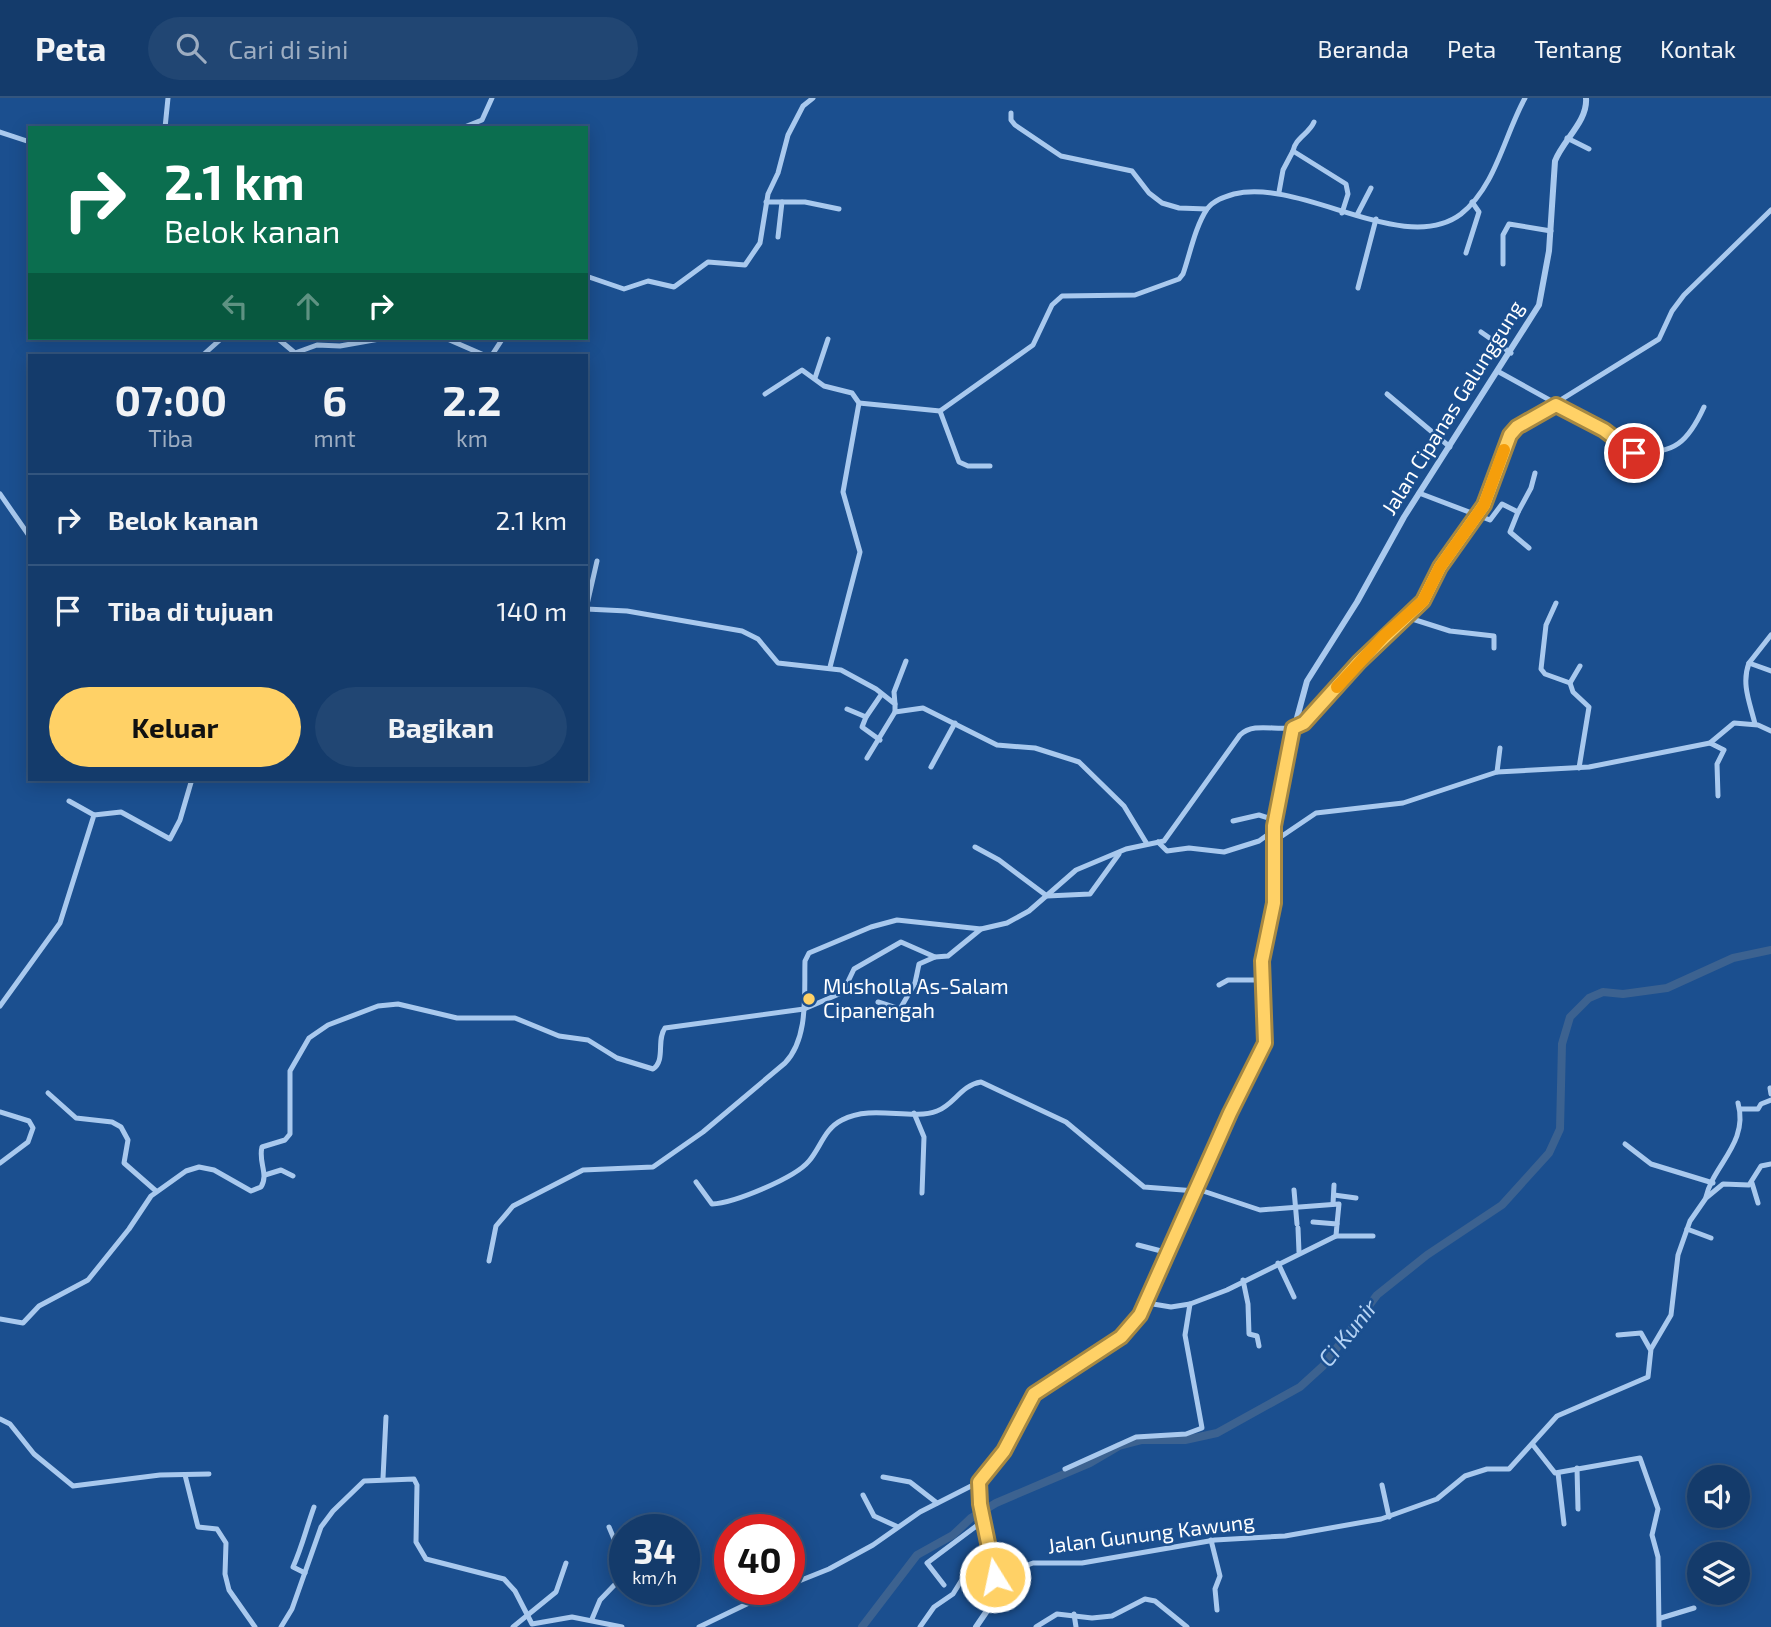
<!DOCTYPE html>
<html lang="id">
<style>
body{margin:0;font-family:"Exo 2",sans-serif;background:#214673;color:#f1f3f6;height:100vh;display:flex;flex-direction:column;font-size:26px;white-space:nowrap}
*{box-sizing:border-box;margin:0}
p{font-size:23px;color:#9dadc1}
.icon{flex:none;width:38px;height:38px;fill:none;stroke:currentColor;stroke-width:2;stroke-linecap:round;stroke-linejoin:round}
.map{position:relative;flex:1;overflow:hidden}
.drawer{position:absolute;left:28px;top:256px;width:560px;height:427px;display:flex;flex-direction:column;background:#143b6b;border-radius:0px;box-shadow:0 4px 18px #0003,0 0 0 2px #33557e}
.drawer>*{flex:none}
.banner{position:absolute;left:28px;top:28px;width:560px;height:214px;border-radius:0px;box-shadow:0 4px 18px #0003,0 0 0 2px #33557e;background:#0b6e4f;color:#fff;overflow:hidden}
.controls{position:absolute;left:1687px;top:1367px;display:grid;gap:14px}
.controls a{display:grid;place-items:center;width:63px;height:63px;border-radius:50%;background:#143b6b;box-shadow:0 4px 18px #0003,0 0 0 2px #33557e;font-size:35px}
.speed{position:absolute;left:609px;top:1416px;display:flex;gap:14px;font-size:35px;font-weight:700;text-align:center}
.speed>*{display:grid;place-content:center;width:91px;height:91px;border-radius:50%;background:#143b6b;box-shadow:0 4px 18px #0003,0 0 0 2px #33557e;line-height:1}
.speed small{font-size:18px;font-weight:400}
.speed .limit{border:10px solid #d22;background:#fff;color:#111}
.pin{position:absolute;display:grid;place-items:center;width:60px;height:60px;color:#fff;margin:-30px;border:4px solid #fff;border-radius:50%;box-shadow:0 2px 7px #0007}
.me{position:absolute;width:77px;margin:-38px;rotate:350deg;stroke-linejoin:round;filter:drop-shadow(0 0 5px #0008)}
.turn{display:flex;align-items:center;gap:24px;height:147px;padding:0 21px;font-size:32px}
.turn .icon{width:91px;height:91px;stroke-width:2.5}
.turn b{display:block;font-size:49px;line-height:60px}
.lanes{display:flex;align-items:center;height:66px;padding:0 21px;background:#0003;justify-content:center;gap:35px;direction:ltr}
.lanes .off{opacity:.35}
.eta{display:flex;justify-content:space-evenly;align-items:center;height:119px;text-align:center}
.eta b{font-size:42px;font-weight:700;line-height:49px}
.action{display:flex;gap:14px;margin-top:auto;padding:14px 21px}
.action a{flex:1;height:80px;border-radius:42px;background:#ffd166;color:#111;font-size:28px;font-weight:700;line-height:80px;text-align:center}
.action a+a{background:#214673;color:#f1f3f6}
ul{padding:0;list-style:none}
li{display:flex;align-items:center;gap:21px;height:91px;padding:0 21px;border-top:2px solid #33557e}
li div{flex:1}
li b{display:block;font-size:26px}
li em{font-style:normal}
header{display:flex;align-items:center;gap:42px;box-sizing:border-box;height:98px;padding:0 35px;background:#143b6b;border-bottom:2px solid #33557e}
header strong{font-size:33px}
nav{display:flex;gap:38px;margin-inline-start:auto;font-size:24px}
.search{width:490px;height:63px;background:#214673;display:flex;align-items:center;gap:18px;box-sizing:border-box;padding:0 24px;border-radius:38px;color:#9dadc1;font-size:26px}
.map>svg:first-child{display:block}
</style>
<header>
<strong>Peta</strong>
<div class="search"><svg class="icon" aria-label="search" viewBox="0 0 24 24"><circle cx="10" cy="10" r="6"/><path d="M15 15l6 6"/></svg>Cari di sini</div>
<nav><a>Beranda</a><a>Peta</a><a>Tentang</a><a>Kontak</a></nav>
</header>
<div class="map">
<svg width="1771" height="1529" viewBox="0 0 1771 1529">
<rect width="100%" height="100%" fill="#1b4f8f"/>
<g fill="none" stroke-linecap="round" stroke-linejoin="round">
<polyline stroke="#3c6290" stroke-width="8" points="862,1529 917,1457 953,1437 971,1420 996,1405 1090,1365 1119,1348 1142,1342 1185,1342 1217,1335 1300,1289 1323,1268 1377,1197 1427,1157 1502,1107 1549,1055 1560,1031 1562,946 1570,919 1589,900 1603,894 1623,896 1667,890 1733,860 1771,852"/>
<g stroke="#a9c9ee" stroke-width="5">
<polyline points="1011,15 1011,22 1015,27 1061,58 1132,73 1149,95 1162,105 1179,110 1207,111"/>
<path d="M1314,24C1309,36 1295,40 1293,53L1346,86L1348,96L1342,115"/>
<polyline points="165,30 168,0"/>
<polyline points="462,30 482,22 492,0"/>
<polyline points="0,34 30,44"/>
<polyline points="1567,40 1589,51"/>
<polyline points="1279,94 1283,72 1293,53"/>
<polyline points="766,104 805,104 839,111"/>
<polyline points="1357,117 1371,90"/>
<polyline points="778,139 782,104"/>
<polyline points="1466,155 1479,114 1472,104"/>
<polyline points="1503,166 1503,137 1509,126 1551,133"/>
<polyline points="586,178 624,191 648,183 674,189 708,164 745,167 760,145 768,96 778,75 788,37 803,8 813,0"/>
<polyline points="1358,190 1376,121"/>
<polyline points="1481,234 1511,255"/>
<polyline points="277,240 295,255 317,247 340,248 385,240"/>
<polyline points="445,240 484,257"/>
<polyline points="203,257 222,240"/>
<polyline points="492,257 503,240"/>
<path d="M1499,274L1604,332L1634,355C1675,356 1688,344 1704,309"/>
<polyline points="815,280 828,241"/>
<polyline points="765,296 802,272 824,288 852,295 859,305 843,394 860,454 830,569"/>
<polyline points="1387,296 1450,349"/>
<path d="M859,305L940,313L1033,247L1052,207L1062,198L1135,197L1179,181L1183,176C1190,156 1195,129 1207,111C1214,102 1224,99 1234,96C1303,80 1404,159 1461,116C1496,88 1504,38 1525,0"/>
<polyline points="940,313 959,364 968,368 990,368"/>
<polyline points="1419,395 1490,422 1502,406 1518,414 1531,390 1535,375"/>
<polyline points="0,396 30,439"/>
<polyline points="1518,414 1510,434 1529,450"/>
<polyline points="597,463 586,511 627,513 742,533 758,541 778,565 841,572 876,591 895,606 895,614 923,610 997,647 1035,650 1079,664 1124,708 1147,746"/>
<polyline points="1556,505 1546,527 1541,571 1545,576 1570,585 1573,594 1589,609 1579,670"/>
<polyline points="1406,519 1450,533 1494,538 1494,550"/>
<polyline points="1749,565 1771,537"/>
<polyline points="1570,585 1580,568"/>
<polyline points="895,606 894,594 906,563"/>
<polyline points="847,611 866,619 881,597"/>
<polyline points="866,619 862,629 880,642"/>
<path d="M1755,626C1750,605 1741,586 1749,565L1771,573"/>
<polyline points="1710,645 1724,652 1717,666 1718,698"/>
<polyline points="867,660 895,614"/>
<polyline points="931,669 955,625"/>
<polyline points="1497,674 1500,650"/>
<polyline points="69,703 94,717"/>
<polyline points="1233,723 1259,717 1275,722"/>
<polyline points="1273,739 1282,738 1316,715 1403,705 1497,674 1589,669 1710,645 1734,625 1758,627 1771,633"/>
<polyline points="1158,744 1167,753 1189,750 1224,754 1259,743 1273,733"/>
<polyline points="975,749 999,762 1047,798 1090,796 1119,756"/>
<polyline points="1219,887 1228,882 1262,882"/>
<polyline points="878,904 900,911 915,885 919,866 935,859"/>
<polyline points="0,908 60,825 94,717 121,714 170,741 180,722 192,681"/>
<polyline points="1770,990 1771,996"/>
<polyline points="48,995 76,1020 112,1024 121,1029 128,1042 124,1065 156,1093"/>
<polyline points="1740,1011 1758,1011 1761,1006 1771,1002"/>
<polyline points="0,1014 29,1023 33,1030 28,1044 0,1065"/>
<polyline points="914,1015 924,1039 922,1095"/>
<polyline points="1625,1046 1651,1066 1713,1085"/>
<polyline points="265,1077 281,1072 293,1078"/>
<path d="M696,1084L712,1106C734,1105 795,1080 809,1063C821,1049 824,1031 842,1022C872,1006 911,1023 937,1013C954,1007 961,987 981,984L1066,1024L1144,1089L1196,1093"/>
<polyline points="1752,1085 1758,1105"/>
<polyline points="1197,1091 1260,1112 1339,1106 1337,1126"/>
<polyline points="1294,1092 1297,1126"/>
<polyline points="1334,1097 1356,1100"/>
<path d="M1706,1099C1713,1067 1749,1045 1738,1005"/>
<polyline points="1333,1106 1334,1087"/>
<polyline points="1313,1124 1337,1126 1336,1138"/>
<polyline points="1298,1130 1299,1154"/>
<polyline points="1687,1131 1711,1140"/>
<polyline points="1138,1147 1169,1155"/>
<path d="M489,1163L496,1128L513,1108L583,1072L653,1069L703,1034L785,965C809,940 804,895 805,863L809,855L871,829L897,822L981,831"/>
<polyline points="1278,1165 1294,1199"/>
<polyline points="1243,1182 1248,1206 1249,1236 1257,1238 1259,1248"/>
<polyline points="1147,1205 1171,1209 1190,1206 1227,1192 1336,1138 1373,1138"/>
<path d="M0,1221L23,1225L39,1208L88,1182L129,1131L151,1098L186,1073L199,1069L214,1072L251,1093L261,1089C269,1076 258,1064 262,1049L285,1042L290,1036V973L309,940L328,927L378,908L398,906L457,920H515L559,938L588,942L617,960L653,971C666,962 656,942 665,930L804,911L839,896L844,892L854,871L901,844L935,859L948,858L981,831L1007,825L1029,813L1076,772L1126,751L1164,743L1240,637C1257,621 1285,638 1304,625L1359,564L1423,503L1440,469L1484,407L1503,353L1517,329L1659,241L1672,213L1684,197L1771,112"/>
<polyline points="1618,1237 1641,1235 1650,1251"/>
<polyline points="0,1321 10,1326 34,1356 73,1388 160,1377 209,1376"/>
<polyline points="1533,1347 1555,1375 1640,1360 1658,1411 1652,1437 1658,1459 1659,1529"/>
<polyline points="1577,1370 1578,1411"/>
<polyline points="1065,1371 1136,1339 1186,1336 1202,1330 1185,1237 1190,1206"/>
<polyline points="1558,1375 1564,1426"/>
<polyline points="185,1377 198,1429 217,1431 226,1445 225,1476 229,1492 255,1529"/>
<polyline points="883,1379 910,1384 937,1405"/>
<polyline points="383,1380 386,1319"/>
<polyline points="1382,1387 1389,1419"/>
<polyline points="863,1397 874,1418 896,1428"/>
<polyline points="609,1429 625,1467"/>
<polyline points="1211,1442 1220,1478 1215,1491 1217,1512"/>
<path d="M305,1475L293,1469C302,1449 306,1431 314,1409"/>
<polyline points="995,1479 1033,1465 1082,1465 1215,1442 1285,1438 1381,1421 1437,1401 1465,1378 1487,1371 1509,1371 1557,1318 1648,1279 1651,1251 1671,1217 1678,1157 1690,1123 1706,1100 1723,1086 1749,1087 1761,1068 1771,1066"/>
<polyline points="789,1487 829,1471 873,1447 920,1414 979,1384"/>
<polyline points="944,1487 927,1465 983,1423"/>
<polyline points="1074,1516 1076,1529"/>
<polyline points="1661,1520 1694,1510"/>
<polyline points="592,1521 600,1502 625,1476"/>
<polyline points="281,1529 292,1511 321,1429 333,1413 364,1383 414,1381 417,1387 416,1444 426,1461 504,1481 515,1493 532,1526 572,1519 622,1529"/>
<polyline points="513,1529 556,1494 566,1465"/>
<polyline points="699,1529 778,1491"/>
<polyline points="920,1529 934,1509 953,1496 976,1459 990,1451"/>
<polyline points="1036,1529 1057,1516 1092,1520 1112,1518 1145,1501 1155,1503 1187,1529"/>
</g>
<path stroke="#a9c9ee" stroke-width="6" d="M976,1529L993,1504L996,1488L982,1419L979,1384L1004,1353L1034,1296L1121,1239L1140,1218L1230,1015L1265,945L1266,925L1261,874L1274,805V728L1285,664L1307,583L1357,504L1404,419L1539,207L1549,153L1555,63C1563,42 1588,23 1586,0"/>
</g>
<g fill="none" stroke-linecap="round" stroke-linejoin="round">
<defs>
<polyline id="route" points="995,1479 980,1406 979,1384 1004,1353 1034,1296 1121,1239 1140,1217 1230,1015 1265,945 1262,863 1274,805 1274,728 1293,630 1304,625 1359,564 1423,503 1440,469 1484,407 1510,337 1517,329 1556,307 1604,332 1634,355"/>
</defs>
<use href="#route" stroke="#a68842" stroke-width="18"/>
<use href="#route" stroke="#ffd166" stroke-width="12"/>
<polyline stroke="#f59e0b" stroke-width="12" points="1337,589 1384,538 1423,503 1440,469 1484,407 1504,352"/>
</g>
<circle fill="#ffd166" stroke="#1b4f8f" stroke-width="2.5" cx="809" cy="901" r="7"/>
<g text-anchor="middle" stroke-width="5" stroke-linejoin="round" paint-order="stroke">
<g font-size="21" fill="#fff" stroke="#1b4f8f">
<text transform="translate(1453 310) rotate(-58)" y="7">Jalan Cipanas Galunggung</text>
<text transform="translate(1151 1436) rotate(-7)" y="7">Jalan Gunung Kawung</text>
</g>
<g font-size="21" fill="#fff" stroke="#1b4f8f" text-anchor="start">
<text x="823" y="896">Musholla As-Salam<tspan x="823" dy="24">Cipanengah</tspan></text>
</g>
<g font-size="23" font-style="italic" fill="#b5d3f5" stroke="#1b4f8f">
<text transform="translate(1348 1235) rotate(-51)" y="8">Ci Kunir</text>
</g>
</g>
</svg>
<div class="controls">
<a><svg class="icon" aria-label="sound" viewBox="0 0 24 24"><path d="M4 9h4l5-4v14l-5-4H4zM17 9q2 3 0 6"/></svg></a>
<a><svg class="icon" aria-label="layers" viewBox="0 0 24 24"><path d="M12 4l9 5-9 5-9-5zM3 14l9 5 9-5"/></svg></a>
</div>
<div class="speed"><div>34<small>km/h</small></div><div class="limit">40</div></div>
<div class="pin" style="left:1634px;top:355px;background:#d93025"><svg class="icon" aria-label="arrive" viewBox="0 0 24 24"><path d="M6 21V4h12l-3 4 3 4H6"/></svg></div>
<svg class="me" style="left:995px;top:1479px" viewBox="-20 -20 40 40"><circle r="17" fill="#ffd166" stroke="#fff" stroke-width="3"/><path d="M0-11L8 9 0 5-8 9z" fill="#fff"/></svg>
<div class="banner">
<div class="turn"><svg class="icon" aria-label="right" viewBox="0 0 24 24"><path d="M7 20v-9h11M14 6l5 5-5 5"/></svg><div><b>2.1 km</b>Belok kanan</div></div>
<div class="lanes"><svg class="icon off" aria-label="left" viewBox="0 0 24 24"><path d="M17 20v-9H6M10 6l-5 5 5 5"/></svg><svg class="icon off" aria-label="ahead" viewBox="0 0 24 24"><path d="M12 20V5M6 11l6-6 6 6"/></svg><svg class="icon" aria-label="right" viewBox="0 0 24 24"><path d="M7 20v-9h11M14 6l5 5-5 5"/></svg></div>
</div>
<section class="drawer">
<div class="eta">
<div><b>07:00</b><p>Tiba</p></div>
<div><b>6</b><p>mnt</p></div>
<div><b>2.2</b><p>km</p></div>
</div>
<ul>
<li><svg class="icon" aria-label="right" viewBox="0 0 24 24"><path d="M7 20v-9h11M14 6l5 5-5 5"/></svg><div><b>Belok kanan</b></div><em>2.1 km</em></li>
<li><svg class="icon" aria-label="arrive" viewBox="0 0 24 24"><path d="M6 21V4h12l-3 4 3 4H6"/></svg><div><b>Tiba di tujuan</b></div><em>140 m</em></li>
</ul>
<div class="action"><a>Keluar</a><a>Bagikan</a></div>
</section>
</div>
